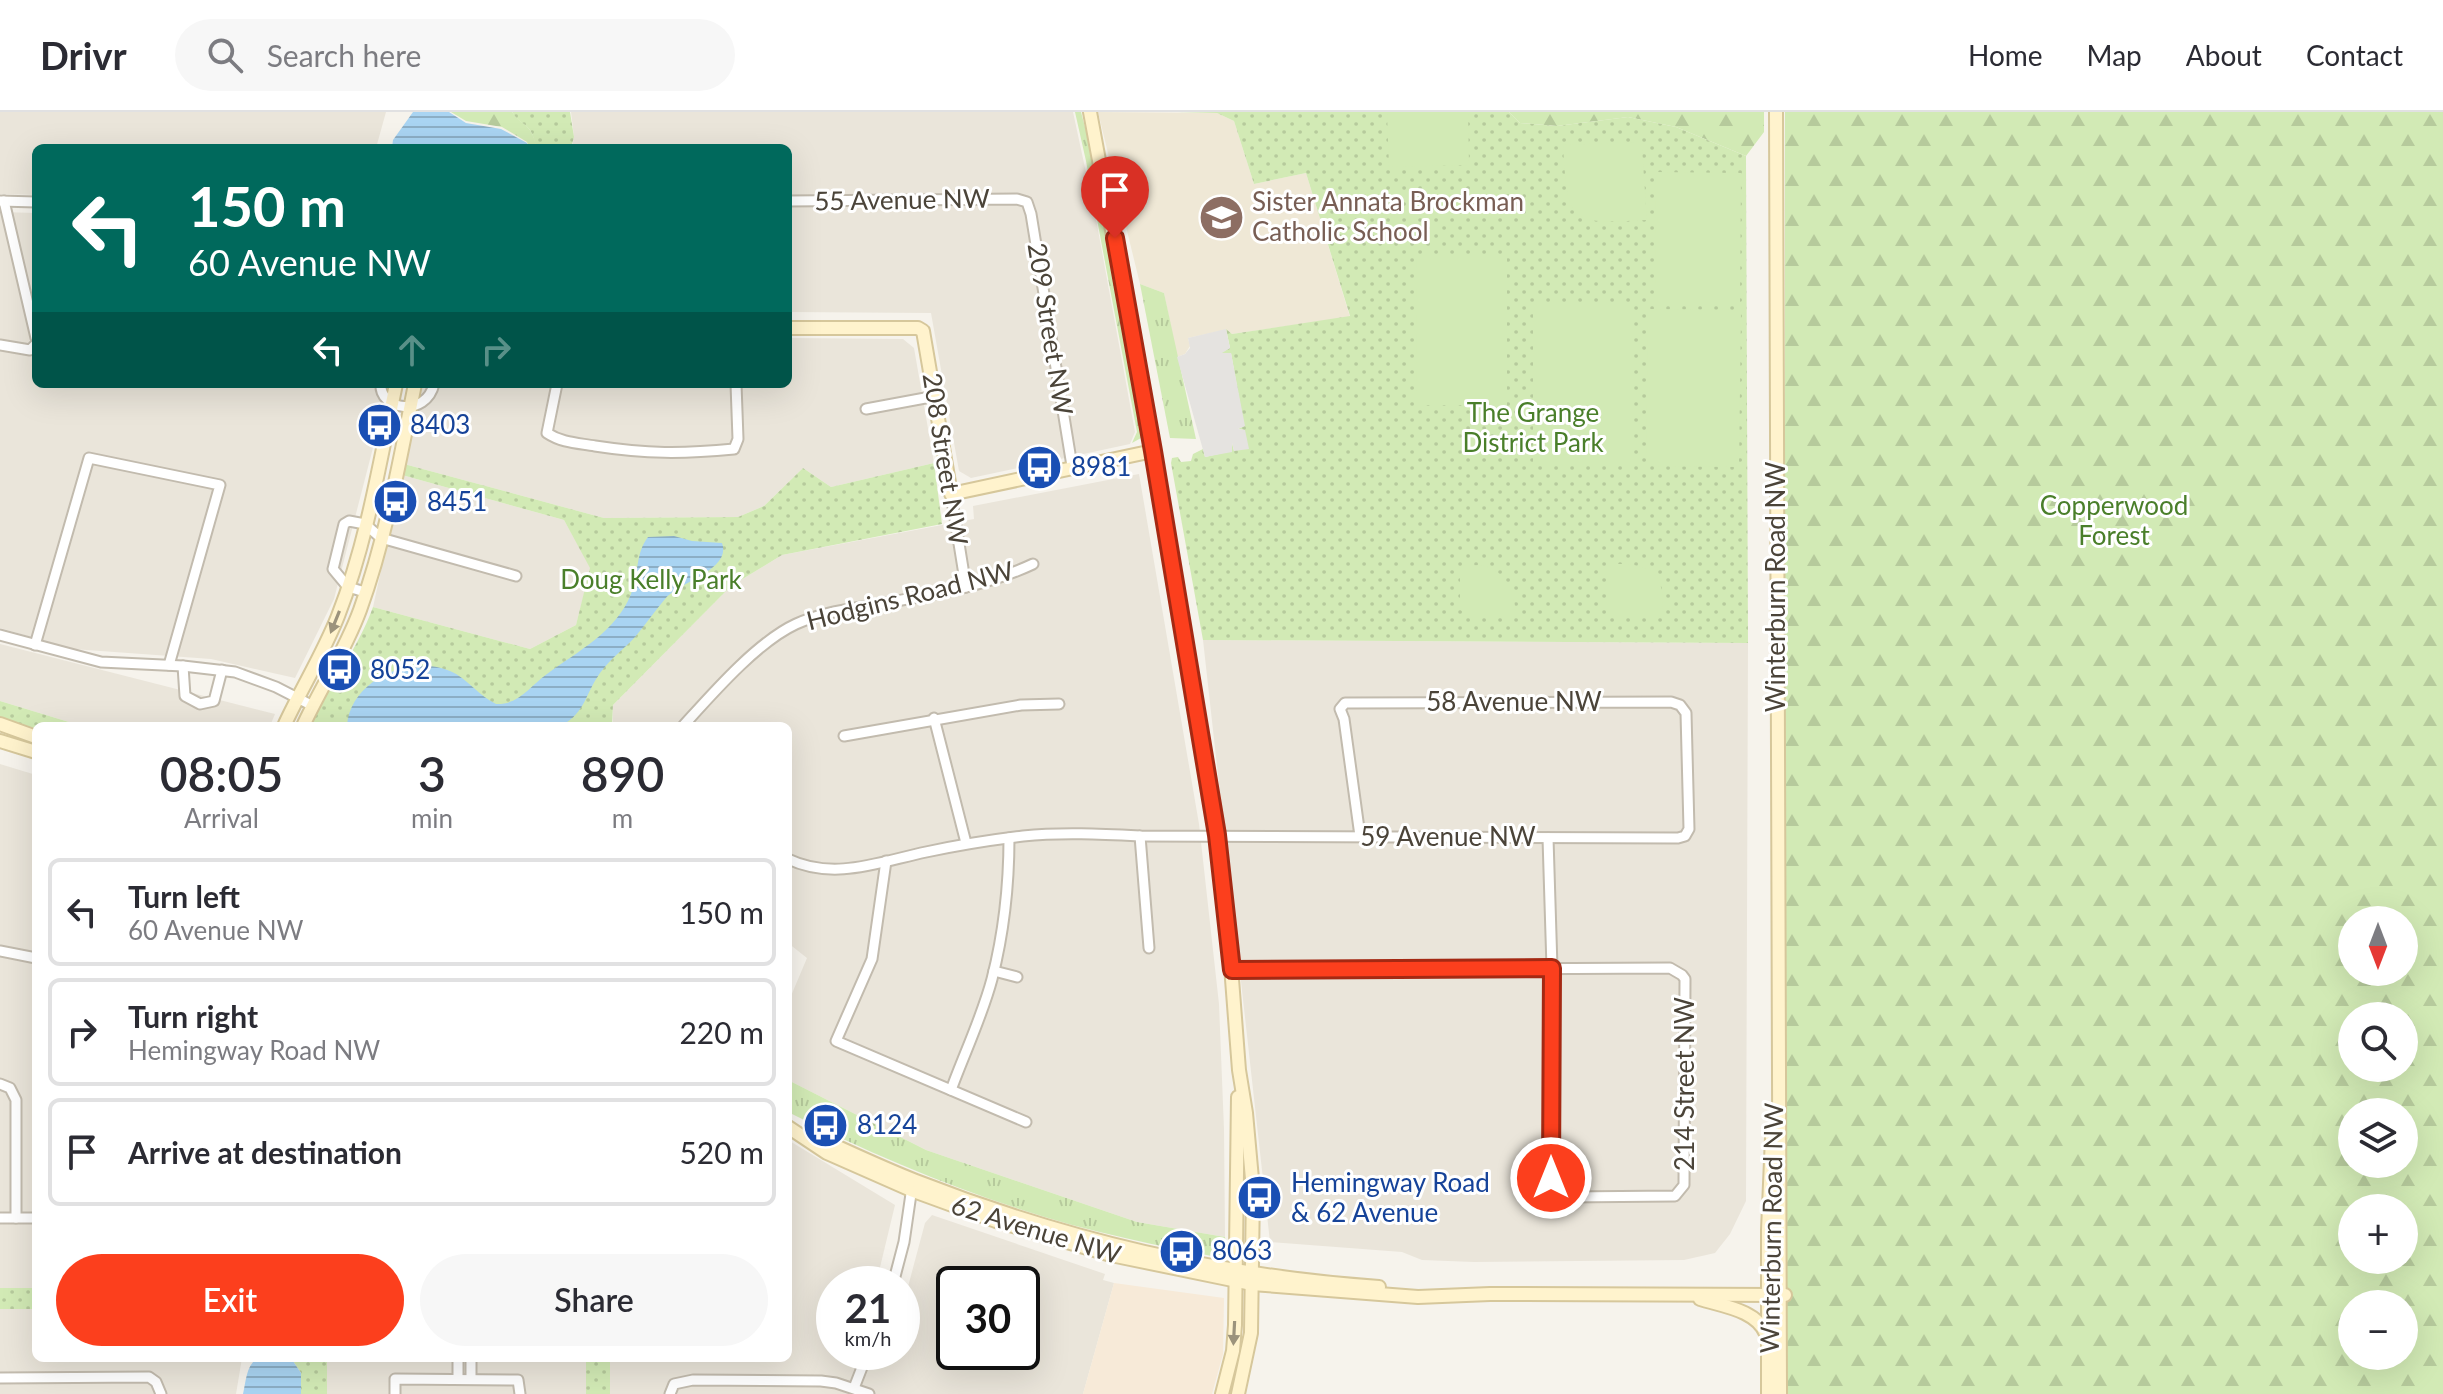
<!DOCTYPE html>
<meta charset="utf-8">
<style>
body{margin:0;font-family:Lato,sans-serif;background:#f7f7f7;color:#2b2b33;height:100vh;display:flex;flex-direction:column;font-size:30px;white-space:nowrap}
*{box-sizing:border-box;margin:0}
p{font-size:26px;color:#7c7c81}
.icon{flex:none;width:44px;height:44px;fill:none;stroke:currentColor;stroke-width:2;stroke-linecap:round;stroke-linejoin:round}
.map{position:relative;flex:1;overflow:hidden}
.details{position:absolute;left:32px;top:610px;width:760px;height:640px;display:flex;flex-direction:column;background:#fff;border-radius:12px;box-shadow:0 8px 32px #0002}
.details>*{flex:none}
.hud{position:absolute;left:32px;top:32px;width:760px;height:244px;border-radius:12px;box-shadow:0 8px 32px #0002;background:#00695c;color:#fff;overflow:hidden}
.needle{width:52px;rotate:180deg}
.buttons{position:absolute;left:2338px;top:794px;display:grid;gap:16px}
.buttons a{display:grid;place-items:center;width:80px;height:80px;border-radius:50%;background:#fff;box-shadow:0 8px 32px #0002;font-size:40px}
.speed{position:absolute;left:816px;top:1154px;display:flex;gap:16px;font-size:40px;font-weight:700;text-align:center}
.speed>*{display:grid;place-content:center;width:104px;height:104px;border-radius:50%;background:#fff;box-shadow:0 8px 32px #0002;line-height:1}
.speed small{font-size:20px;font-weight:400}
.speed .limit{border:4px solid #111;border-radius:12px;background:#fff;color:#111}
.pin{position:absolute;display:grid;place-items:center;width:68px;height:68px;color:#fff;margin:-82px -34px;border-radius:50% 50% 50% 0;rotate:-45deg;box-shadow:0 0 8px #0007}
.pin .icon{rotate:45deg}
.me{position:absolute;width:88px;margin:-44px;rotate:0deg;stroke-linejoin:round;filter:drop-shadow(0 0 6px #0008)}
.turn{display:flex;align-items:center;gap:28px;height:168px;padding:0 24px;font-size:36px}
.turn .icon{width:104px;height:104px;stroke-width:2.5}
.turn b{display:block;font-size:56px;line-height:68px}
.lanes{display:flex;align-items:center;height:76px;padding:0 24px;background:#0003;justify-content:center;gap:40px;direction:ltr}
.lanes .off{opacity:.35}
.eta{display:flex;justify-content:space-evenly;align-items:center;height:136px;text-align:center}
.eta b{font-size:48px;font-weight:600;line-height:56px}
.action{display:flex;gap:16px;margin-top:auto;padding:16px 24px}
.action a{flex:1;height:92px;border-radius:48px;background:#fc3f1d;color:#fff;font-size:32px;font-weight:600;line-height:92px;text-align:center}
.action a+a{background:#f7f7f7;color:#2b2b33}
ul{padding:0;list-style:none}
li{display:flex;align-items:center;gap:24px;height:108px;margin:0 16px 12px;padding:0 8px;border:4px solid #e1e1e2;border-radius:12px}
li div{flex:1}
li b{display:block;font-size:30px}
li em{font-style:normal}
header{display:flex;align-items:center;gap:48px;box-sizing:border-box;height:112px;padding:0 40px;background:#fff;border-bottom:2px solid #e1e1e2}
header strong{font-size:38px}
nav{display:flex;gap:44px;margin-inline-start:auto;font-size:28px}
.search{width:560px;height:72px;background:#f7f7f7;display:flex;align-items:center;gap:20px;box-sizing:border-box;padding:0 28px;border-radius:44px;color:#7c7c81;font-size:30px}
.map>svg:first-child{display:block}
</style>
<header>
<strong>Drivr</strong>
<div class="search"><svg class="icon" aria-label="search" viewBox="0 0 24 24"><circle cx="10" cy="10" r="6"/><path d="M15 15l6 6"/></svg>Search here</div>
<nav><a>Home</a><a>Map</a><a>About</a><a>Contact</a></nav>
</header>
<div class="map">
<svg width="2443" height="1282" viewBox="0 0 2443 1282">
<defs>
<pattern id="grass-tufts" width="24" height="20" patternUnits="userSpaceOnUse" patternTransform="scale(2)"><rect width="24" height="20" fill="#d2eab5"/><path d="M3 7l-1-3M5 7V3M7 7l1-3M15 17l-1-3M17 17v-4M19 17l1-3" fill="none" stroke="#b6ca9c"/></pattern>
<pattern id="forest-firs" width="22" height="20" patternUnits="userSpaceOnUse" patternTransform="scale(2)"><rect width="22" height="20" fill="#d2eab5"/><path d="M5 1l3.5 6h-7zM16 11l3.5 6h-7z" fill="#b6ca9c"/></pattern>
<pattern id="park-dots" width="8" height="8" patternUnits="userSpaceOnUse" patternTransform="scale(2)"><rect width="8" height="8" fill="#d2eab5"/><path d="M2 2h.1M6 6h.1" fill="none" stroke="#b6ca9c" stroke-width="1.8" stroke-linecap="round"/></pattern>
<pattern id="water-rules" width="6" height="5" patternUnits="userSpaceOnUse" patternTransform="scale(2)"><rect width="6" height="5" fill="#a9d4f2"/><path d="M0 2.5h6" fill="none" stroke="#8caec5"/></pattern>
</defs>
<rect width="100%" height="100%" fill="#f6f3ec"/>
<g fill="#eae5da" fill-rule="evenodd">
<polygon points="0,0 386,0 376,36 36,36 36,83 0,82"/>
<polygon points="571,0 1073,0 1096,107 1135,320 1130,332 971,366 959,359 931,201 788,200 788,36 572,36 574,25"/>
<polygon points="0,100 36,101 36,272 387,272 383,297 334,487 295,566 211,547 73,537 0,516"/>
<polygon points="788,226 903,227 914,236 934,351 831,375 803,356 764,394 738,405 604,406 404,352 422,272 788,272"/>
<polygon points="1139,362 1199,712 1219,892 1224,1017 1225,1125 1137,1110 926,1038 788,968 788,891 807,846 788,831 788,614 613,614 613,593 713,492 731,474 782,443 974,407 973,394"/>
<polygon points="402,363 564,408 591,456 576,513 530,537 373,495"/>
<polygon points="1203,528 1748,531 1746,1089 1730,1122 1715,1141 1684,1148 1474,1150 1422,1148 1402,1140 1270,1130"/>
<polygon points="0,532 275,602 270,614 82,614 0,589"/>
<polygon points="0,652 36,663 36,1176 0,1176"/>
<path d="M788,1028L895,1093L876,1172H834V1240H902V1197L925,1111L932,1103L1105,1162L1103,1168L1114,1171L1083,1282H610V1246H788ZM954,1172H1022V1240H954Z"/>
<polygon points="0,1197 36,1197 36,1246 242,1246 236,1282 0,1282"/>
<rect x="327" y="1246" width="259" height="36"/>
</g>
<polygon fill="#f7ead8" points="1114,1171 1224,1186 1223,1242 1212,1282 1083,1282"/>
<polygon fill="#efe8d6" points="1098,0 1217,1 1234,9 1254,72 1306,61 1350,205 1232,222 1225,218 1188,226 1190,234 1185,242 1177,245 1164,181 1140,172"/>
<g fill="url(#grass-tufts)">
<polygon points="1075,0 1081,0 1089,30 1143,321 1141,326 1132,331 1137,320 1086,49"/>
<polygon points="1140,172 1164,181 1196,327 1170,326"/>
<path d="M788,968L926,1038L1137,1110L1225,1125L1227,1147C1193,1140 1159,1134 1125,1126C1009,1100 894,1054 788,1000Z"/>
</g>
<g fill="url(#forest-firs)" fill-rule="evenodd">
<path d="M451,0H512C520,11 524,10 530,18C534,24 535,30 537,36H529L527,30L502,15L466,9Z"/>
<polygon points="1509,0 1764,0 1764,20 1746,44 1676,15 1628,5 1557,14 1520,11"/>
<path d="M1785,0H2443V1282H1785ZM2352,808H2404V860H2352ZM2352,904H2404V956H2352ZM2352,1000H2404V1052H2352ZM2352,1096H2404V1148H2352ZM2352,1192H2404V1244H2352Z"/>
</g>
<g fill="url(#park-dots)">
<path d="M512,0H570L574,25L571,36H537C534,30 534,24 530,18C524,10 519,11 512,0Z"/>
<polygon points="1177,0 1509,0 1520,11 1557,14 1628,5 1676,15 1746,44 1748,531 1203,528 1171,351 1172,346 1178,345 1181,350 1191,349 1193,342 1203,337 1205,345 1232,339 1232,331 1234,339 1245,318 1238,317 1244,314 1231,241 1222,243 1222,240 1230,236 1226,217 1232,222 1350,204 1306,61 1254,72 1234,9 1217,1"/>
<path d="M934,351L942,412L782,443L731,474L613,593L612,614H310C329,573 358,537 373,495L530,537L576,513L590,456L564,408L402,363L404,352L604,406L738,405L764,394L803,356L831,375Z"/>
<polygon points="0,589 82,614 36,614 36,619 0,605"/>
<rect x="0" y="1176" width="36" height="21"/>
<polygon points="291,1246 327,1246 327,1282 301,1282 301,1261"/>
<rect x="586" y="1246" width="24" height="36"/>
</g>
<g fill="#d2eab5">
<polygon points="1387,0 1468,0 1469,53 1389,55"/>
<path d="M1634,30L1642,37L1647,108C1567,112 1568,112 1563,33Z"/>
<polygon points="1656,60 1741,61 1740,193 1655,193"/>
<polygon points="1417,142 1507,142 1507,293 1416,293"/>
<rect x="1533" y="191" width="100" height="162"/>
<polygon points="1648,197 1741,198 1739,355 1646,354"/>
<path d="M1608,452C1648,451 1667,457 1662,503H1613L1608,499Z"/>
<path d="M1481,453C1507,459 1514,479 1516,503H1466L1460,497V454Z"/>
</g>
<polygon fill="#e5e3e0" points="1226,217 1230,236 1222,241 1231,241 1245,314 1238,317 1245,318 1249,337 1234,339 1232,331 1232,340 1205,345 1177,245 1185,242 1190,236 1188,226"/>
<g fill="url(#water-rules)">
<polygon points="413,0 449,0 466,11 501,17 527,31 528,36 392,36 393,28"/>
<path d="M674,424L692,429L722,431C732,458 679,470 665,487C655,499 645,513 635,525C624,537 610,547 600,561C585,582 586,600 561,614H347C350,568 410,542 450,559C467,566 479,584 496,592C519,593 530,574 547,562C578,539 616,520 631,482C639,462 635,442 648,425Z"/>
<path d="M258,1246H291L301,1261V1282H243C246,1270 246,1253 258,1246Z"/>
</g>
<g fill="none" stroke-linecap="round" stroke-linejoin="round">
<defs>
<g id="street">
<polyline points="0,89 36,90"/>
<polyline points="4,89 36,226"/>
<polyline points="788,89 1017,87 1027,90 1031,102 1072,354"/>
<polyline points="0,233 30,238 36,232"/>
<path d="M381,272C379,298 426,306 434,272"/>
<path d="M557,272L547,321C562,331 578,331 595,334C647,342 682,342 734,337L738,327L736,272"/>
<polyline points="866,297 936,284"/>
<polyline points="951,382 966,475"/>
<polyline points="365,480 348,475 333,457 344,412 349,409 365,412 381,426 516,464"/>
<polyline points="0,523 101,550 183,554 235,560 276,575 313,594"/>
<polyline points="35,533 89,346 220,373 169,553"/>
<polyline points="183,554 185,584 200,592 214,589 222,558"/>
<polyline points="934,606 966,731"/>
<path d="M683,614C712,582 757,530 796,512C822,500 851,497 879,492C931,483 984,475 1033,452"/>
<polyline points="844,624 1021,593 1059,592"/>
<polyline points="1140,724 1149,836"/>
<path d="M788,747C834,769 879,750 926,740C958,733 990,728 1023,724C1061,720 1101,722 1140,724L1678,726L1685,724L1689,717L1686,601L1680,593L1671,590L1345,591L1340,597L1344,607L1360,724"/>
<polyline points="886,749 872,847 836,929 1026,1010"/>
<polyline points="0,839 36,846"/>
<polyline points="1232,858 1670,856 1682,863 1685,867 1684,1073 1675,1084 1567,1085 1560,1083 1553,1077 1552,856 1548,726"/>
<polyline points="994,859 1017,865"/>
<polyline points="0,972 10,976 16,988 16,1106"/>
<path d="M951,978C964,942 982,905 992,867C1004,820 1009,774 1009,726"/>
<polyline points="0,1106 36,1106"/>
<polyline points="893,1172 904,1130 912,1075"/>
<polyline points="471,1246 471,1266"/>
<polyline points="0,1266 149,1265 156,1270 161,1282"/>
<polyline points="458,1266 458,1246"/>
<polyline points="854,1276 868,1240"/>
<polyline points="395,1282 395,1267 518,1268 520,1282"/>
<polyline points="670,1282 674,1272 693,1268 821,1269 836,1271 869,1282"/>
</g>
<g id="secondary">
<polyline points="1090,0 1153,339 1217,723 1228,815 1239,958 1246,1001 1253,1078 1251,1221 1238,1282"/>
<polyline points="1776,0 1780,1282"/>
<polyline points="788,216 918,216 923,219 951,382 1153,339"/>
<polyline points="0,612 36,625"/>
<path d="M284,614C301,577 323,542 338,504C367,430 380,349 396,272"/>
<path d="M303,614C321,575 345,539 360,498C386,426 400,347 415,272"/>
<polyline points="0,629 36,640"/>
<polyline points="788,1015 827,1041 911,1078 996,1109 1111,1143 1252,1172 1418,1185 1490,1182 1785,1183"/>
<path d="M809,1022C845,1038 880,1055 916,1069C1064,1127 1220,1164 1379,1175"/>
<path d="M1700,1187C1722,1194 1757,1198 1766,1222"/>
<polyline points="1222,1282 1233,1239 1235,1213 1238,985"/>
<polyline points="1768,1282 1768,1118 1772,1025"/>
</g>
</defs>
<use href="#street" stroke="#c2bbae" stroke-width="13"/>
<use href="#secondary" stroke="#d6c79b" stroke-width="16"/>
<use href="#street" stroke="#fff" stroke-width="9"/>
<use href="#secondary" stroke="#fff3cd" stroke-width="12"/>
</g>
<defs><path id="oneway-solid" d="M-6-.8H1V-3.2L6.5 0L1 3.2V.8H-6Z" transform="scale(2)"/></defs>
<g fill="#9c937c">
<use href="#oneway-solid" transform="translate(335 510) rotate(112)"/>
<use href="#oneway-solid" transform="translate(1234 1221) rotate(93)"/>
</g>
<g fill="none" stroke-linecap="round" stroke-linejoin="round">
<defs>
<polyline id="route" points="1115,126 1153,339 1217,723 1232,858 1552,856 1551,1066"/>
</defs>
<use href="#route" stroke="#a42913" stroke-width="20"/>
<use href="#route" stroke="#fc3f1d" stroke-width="14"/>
</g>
<defs>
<symbol id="school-disc" viewBox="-11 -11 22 22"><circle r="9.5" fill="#8d6e63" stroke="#fff"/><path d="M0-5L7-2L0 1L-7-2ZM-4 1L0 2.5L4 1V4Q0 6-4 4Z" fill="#fff"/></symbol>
<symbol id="bus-disc" viewBox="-11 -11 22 22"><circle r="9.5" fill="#1a4fb4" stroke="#fff"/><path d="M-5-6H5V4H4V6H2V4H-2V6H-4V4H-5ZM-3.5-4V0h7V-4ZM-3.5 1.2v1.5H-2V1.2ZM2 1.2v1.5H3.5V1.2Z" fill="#fff"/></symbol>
</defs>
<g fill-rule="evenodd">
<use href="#school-disc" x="1196" y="80" width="51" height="51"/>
<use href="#bus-disc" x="354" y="288" width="51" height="51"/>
<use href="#bus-disc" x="1014" y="330" width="51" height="51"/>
<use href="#bus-disc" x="370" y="364" width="51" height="51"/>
<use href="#bus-disc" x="314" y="532" width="51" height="51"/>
<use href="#bus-disc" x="800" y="988" width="51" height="51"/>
<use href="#bus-disc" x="1234" y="1060" width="51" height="51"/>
<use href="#bus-disc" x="1156" y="1114" width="51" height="51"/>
</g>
<g text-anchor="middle" stroke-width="6" stroke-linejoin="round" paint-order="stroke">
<g font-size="26" fill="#4b4439" stroke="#fff">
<text transform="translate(902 88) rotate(-1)" y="9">55 Avenue NW</text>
<text transform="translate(1050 217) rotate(81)" y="9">209 Street NW</text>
<text transform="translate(945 347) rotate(81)" y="9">208 Street NW</text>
<text transform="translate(1776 475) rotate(-90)" y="9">Winterburn Road NW</text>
<text transform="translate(910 484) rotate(-14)" y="9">Hodgins Road NW</text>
<text x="1514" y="599">58 Avenue NW</text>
<text x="1448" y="734">59 Avenue NW</text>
<text transform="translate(1685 972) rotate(-90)" y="9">214 Street NW</text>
<text transform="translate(1772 1116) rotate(-89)" y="9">Winterburn Road NW</text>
<text transform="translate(1036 1118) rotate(17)" y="9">62 Avenue NW</text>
</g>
<g font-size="26" fill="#785e54" stroke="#fff" text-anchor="start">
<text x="1252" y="99">Sister Annata Brockman<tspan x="1252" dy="30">Catholic School</tspan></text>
</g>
<g font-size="26" fill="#4a7f2a" stroke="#fff">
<text x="1533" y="310">The Grange<tspan x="1533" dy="30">District Park</tspan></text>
<text x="2114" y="403">Copperwood<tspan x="2114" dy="30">Forest</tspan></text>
<text x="651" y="477">Doug Kelly Park</text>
</g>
<g font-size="26" fill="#164399" stroke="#fff" text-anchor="start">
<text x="410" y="322">8403</text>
<text x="1071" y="364">8981</text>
<text x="427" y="399">8451</text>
<text x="370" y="567">8052</text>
<text x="857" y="1022">8124</text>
<text x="1291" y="1080">Hemingway Road<tspan x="1291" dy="30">&amp; 62 Avenue</tspan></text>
<text x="1212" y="1148">8063</text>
</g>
</g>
</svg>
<div class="buttons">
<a><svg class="needle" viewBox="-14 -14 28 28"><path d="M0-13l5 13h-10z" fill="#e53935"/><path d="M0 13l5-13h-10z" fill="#7c7c81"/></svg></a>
<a><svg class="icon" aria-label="search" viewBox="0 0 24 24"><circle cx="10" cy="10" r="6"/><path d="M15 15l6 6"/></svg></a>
<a><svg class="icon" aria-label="layers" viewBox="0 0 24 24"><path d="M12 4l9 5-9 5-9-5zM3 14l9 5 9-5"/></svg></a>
<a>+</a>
<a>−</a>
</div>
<div class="speed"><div>21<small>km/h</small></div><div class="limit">30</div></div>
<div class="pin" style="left:1115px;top:126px;background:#d93025"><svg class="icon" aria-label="arrive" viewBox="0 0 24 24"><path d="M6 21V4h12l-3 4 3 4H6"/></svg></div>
<svg class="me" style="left:1551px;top:1066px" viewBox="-20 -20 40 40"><circle r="17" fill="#fc3f1d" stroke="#fff" stroke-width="3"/><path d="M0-11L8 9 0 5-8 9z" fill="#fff"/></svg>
<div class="hud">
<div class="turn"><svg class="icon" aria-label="left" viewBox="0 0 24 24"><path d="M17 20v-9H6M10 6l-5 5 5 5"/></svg><div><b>150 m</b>60 Avenue NW</div></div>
<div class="lanes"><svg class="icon" aria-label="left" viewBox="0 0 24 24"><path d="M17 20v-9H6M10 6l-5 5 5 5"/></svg><svg class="icon off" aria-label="ahead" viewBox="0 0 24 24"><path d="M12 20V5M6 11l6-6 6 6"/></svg><svg class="icon off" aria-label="right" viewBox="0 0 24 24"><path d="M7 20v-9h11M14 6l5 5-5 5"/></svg></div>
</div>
<section class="details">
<div class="eta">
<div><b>08:05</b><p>Arrival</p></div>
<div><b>3</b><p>min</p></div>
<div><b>890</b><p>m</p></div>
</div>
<ul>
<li><svg class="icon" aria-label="left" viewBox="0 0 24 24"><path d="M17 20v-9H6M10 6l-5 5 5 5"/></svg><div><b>Turn left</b><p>60 Avenue NW</p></div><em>150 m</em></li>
<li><svg class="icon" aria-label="right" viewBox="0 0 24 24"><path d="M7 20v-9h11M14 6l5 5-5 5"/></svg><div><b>Turn right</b><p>Hemingway Road NW</p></div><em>220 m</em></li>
<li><svg class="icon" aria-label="arrive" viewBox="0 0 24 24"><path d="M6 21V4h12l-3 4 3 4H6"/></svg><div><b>Arrive at destination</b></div><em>520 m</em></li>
</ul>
<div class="action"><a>Exit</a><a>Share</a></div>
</section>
</div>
